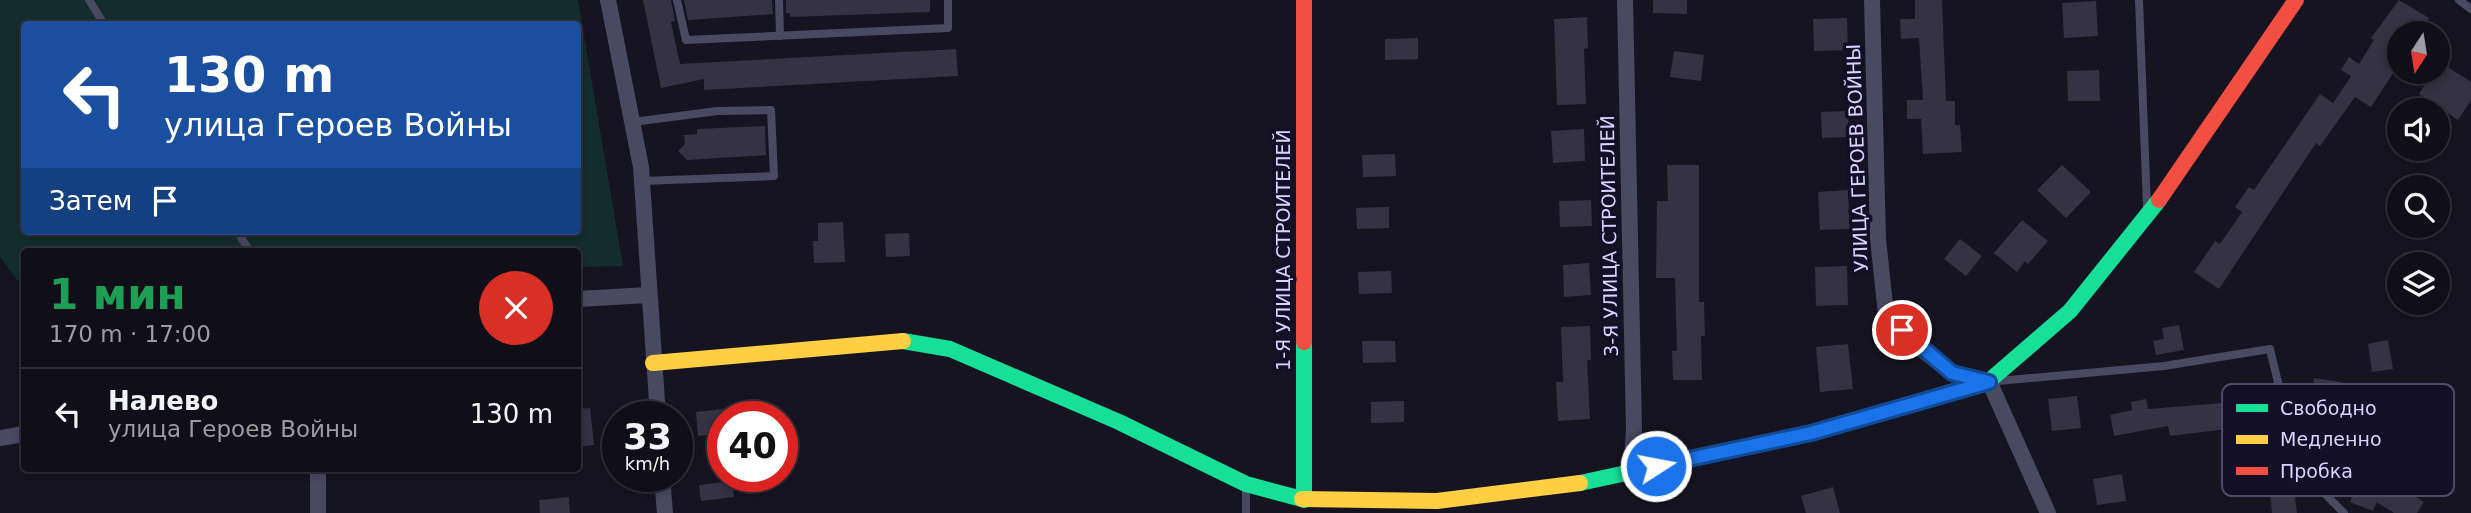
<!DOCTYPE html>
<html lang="ru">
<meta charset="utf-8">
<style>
body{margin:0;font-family:"DejaVu Sans",sans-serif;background:#1e1d26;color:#f1f3f6;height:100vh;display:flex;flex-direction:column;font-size:26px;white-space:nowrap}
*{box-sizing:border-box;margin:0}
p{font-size:23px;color:#9c9ca2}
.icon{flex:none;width:38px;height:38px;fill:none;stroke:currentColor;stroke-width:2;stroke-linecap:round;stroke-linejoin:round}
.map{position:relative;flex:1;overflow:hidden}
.side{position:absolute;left:21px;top:248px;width:560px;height:224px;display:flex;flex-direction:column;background:#100f19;border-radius:7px;box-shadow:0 4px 10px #0003,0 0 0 2px #302f38}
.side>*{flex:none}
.hud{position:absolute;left:21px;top:21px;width:560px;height:214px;border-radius:7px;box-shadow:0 4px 10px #0003,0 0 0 2px #302f38;background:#1a4fa0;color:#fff;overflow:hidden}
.needle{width:46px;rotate:192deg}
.fabs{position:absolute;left:2387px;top:21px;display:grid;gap:14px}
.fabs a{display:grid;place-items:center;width:63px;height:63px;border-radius:50%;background:#100f19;box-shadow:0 4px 10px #0003,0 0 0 2px #302f38;font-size:35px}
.speed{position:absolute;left:602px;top:401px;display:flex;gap:14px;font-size:35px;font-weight:700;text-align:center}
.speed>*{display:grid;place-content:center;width:91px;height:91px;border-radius:50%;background:#100f19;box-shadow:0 4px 10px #0003,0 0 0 2px #302f38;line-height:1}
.speed small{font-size:18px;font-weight:400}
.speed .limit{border:10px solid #d22;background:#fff;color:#111}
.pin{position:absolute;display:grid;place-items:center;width:60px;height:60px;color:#fff;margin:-30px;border:4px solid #fff;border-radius:50%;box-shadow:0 2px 7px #0007}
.me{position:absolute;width:77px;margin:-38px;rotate:79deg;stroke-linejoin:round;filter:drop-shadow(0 0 5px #0008)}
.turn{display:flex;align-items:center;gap:24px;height:147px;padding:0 28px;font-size:32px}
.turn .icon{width:91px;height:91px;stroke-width:2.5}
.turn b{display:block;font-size:49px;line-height:60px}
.then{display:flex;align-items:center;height:66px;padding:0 28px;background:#0003;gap:14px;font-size:26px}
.round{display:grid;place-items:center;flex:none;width:74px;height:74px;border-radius:37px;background:#1e1d26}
.head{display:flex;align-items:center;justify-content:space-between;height:119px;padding:0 28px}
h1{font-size:42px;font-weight:600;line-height:52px;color:#1e9e55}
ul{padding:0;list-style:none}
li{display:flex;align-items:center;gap:21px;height:91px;padding:0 28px;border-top:2px solid #302f38}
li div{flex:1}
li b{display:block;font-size:26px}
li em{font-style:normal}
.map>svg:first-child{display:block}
</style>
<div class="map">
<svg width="2471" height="513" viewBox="0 0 2471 513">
<rect width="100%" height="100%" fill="#161421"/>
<path fill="#132c2d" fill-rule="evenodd" d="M0,0H578L623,266L578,267V252H24V289L0,257ZM24,24H578V231H24Z"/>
<g fill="#343243">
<polygon points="643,0 671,0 675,21 671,22 680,64 956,49 958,76 704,90 704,79 661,88"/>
<polygon points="684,0 772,0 773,14 688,20"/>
<polygon points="786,0 930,0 930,12 790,17 790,13 786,13"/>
<polygon points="1653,0 1687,0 1687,14 1653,13"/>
<polygon points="1915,0 1942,0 1946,101 1955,101 1955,125 1960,125 1962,152 1923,154 1921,119 1907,119 1907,100 1923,100 1919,38 1901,39 1900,19 1915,19"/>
<polygon points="2399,0 2429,18 2420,33 2399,33 2399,64 2371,107 2355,97 2320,146 2316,143 2219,289 2194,272 2215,241 2220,244 2242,212 2235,207 2249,187 2254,190 2320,94 2333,103 2351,76 2341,70 2349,57 2359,64 2374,40 2371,38"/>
<polygon points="2096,1 2098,36 2064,38 2062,3"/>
<polygon points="1587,17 1588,48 1584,49 1586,104 1557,105 1554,19"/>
<polygon points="1847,18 1848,50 1814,51 1813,19"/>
<polygon points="1418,38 1418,59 1385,60 1385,39"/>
<polygon points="1674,51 1704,55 1701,81 1670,77"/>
<polygon points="2440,62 2471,82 2471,100 2458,120 2419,94 2433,72 2438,72"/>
<polygon points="2099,70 2100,101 2068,101 2067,71"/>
<polygon points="1848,111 1849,137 1822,138 1821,112"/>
<polygon points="765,126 766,155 687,160 678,151 685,144 684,135 697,134 697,129"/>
<polygon points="1584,129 1585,161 1553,163 1551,131"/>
<polygon points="1395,154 1396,176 1363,177 1362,155"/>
<polygon points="1667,165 1699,165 1699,302 1704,302 1705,336 1701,336 1702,380 1673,380 1672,351 1677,351 1675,278 1656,278 1657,201 1668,201"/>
<polygon points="2062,165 2091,192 2066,218 2037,190"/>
<polygon points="1848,190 1850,229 1820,230 1818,192"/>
<polygon points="1591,200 1592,226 1560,227 1559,201"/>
<polygon points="1389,207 1389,228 1357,229 1356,208"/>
<polygon points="2022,220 2048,241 2028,264 2025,261 2017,272 1994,253"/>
<polygon points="843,222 845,262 814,263 813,241 818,241 818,223"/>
<polygon points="909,233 910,256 886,257 885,234"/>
<polygon points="1960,239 1982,256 1966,276 1944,259"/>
<polygon points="1589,263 1591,295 1564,297 1563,265"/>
<polygon points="1847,266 1848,305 1816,306 1815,267"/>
<polygon points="1391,271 1392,293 1359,294 1358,272"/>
<polygon points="2179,325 2184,350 2156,355 2153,341 2164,339 2162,328"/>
<polygon points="1590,326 1591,360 1587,360 1590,419 1558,421 1556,382 1563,382 1561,327"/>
<polygon points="2388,340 2393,369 2372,372 2368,344"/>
<polygon points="1362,341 1395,341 1396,362 1363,363"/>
<polygon points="1848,344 1853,389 1820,392 1816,347"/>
<polygon points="2314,378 2341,382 2336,414 2309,409"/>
<polygon points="2077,396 2081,428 2052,431 2048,399"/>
<polygon points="2146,399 2148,409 2248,401 2251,426 2170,436 2168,426 2114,436 2110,415 2132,410 2131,402"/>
<polygon points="1404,401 1404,422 1371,423 1371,402"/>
<polygon points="590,408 594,445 578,447 578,409"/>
<polygon points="723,409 723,433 698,436 696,412"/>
<polygon points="2122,474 2126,501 2097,505 2093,479"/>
<polygon points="2360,475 2404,489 2424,502 2417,513 2394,513 2377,502 2373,511 2350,502"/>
<polygon points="2293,480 2297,513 2272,513 2269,483"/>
<polygon points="732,481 734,497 701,501 699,485"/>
<polygon points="1833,487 1840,513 1806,513 1801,496"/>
<polygon points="569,497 570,513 540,513 539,500"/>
</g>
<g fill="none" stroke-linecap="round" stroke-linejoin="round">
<g stroke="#4a4962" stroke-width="8">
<polyline points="89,0 104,24"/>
<polyline points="677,0 686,40 948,28 948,0"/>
<polyline points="779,0 780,36"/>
<polyline points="2139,0 2147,208"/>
<polyline points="2459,0 2471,9"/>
<polyline points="633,122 717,111 771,110 774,176 642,181"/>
<polyline points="237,231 249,250"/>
<polyline points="1998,381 2164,366 2270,349 2291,437 2315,484 2344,513"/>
<polyline points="1246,513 1246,488"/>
</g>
<g stroke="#4a4962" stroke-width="16">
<polyline points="608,0 641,167 658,416"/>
<polyline points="1625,0 1634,430 1631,471"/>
<polyline points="1872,0 1878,239 1886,314 1917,346 1952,373 1989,381 2048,513"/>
<polyline points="578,299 649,295"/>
<polyline points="0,438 24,434"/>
<polyline points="662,476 665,513"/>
<polyline points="318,513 318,469"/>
</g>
<g stroke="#16e098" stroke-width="16">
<polyline points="903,341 950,349 1119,422 1246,484 1302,499"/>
<polyline points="1304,342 1304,500"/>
<polyline points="1580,483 1811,433 1989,381 2070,311 2159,200"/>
</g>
<g stroke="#ffcf43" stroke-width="16">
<polyline points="653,363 903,341"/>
<polyline points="1302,499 1437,501 1580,483"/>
</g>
<g stroke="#f24e42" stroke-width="16">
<polyline points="1304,0 1304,342"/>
<polyline points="2159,200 2296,0"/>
</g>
</g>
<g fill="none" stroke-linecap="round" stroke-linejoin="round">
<defs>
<polyline id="route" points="1656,466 1811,433 1989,382 1952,373 1902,330"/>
</defs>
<use href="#route" stroke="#114b97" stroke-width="18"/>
<use href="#route" stroke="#1a73e8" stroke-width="12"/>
</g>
<g text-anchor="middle" stroke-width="7" stroke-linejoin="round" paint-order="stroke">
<g font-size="19" fill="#d9d4ff" stroke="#130f26">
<text transform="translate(1857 158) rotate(-92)" y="7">УЛИЦА ГЕРОЕВ ВОЙНЫ</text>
<text transform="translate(1609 236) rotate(-91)" y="7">3-Я УЛИЦА СТРОИТЕЛЕЙ</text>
<text transform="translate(1283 250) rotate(-90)" y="7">1-Я УЛИЦА СТРОИТЕЛЕЙ</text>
</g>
</g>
<rect x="2222" y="384" width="232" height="112" rx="10" fill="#130f26" stroke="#4e4a67" stroke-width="2"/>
<rect x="2236" y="404" width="32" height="8" fill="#16e098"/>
<rect x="2236" y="435" width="32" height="9" fill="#ffcf43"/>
<rect x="2236" y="467" width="32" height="8" fill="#f24e42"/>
<g font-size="19" fill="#d9d4ff">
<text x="2280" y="415">Свободно</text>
<text x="2280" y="446">Медленно</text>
<text x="2280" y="478">Пробка</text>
</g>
</svg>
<div class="fabs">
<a><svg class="needle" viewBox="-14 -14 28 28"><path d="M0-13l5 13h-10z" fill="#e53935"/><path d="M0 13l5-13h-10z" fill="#9c9ca2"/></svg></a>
<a><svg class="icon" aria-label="sound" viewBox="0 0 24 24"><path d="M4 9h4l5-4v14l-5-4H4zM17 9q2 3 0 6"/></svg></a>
<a><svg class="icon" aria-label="search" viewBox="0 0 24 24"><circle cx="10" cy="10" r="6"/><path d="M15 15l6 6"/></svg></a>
<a><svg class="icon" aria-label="layers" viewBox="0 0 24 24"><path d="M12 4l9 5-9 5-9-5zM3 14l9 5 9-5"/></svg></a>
</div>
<div class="speed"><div>33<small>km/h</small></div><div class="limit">40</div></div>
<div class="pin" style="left:1902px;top:330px;background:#d93025"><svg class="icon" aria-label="arrive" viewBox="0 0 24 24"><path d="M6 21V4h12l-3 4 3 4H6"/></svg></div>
<svg class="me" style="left:1656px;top:466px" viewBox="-20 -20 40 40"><circle r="17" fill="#1a73e8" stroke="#fff" stroke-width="3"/><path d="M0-11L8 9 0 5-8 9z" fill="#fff"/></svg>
<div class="hud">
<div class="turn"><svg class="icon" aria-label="left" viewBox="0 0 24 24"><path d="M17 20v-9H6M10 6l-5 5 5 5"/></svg><div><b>130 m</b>улица Героев Войны</div></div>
<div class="then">Затем<svg class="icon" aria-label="arrive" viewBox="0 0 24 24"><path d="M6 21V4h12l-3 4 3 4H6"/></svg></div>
</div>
<section class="side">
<div class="head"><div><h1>1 мин</h1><p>170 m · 17:00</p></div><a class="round" style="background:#d93025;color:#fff"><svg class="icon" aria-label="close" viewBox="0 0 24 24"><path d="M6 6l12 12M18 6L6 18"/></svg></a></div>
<ul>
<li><svg class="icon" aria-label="left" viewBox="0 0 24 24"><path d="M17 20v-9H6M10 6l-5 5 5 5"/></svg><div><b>Налево</b><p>улица Героев Войны</p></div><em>130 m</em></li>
</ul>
</section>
</div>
